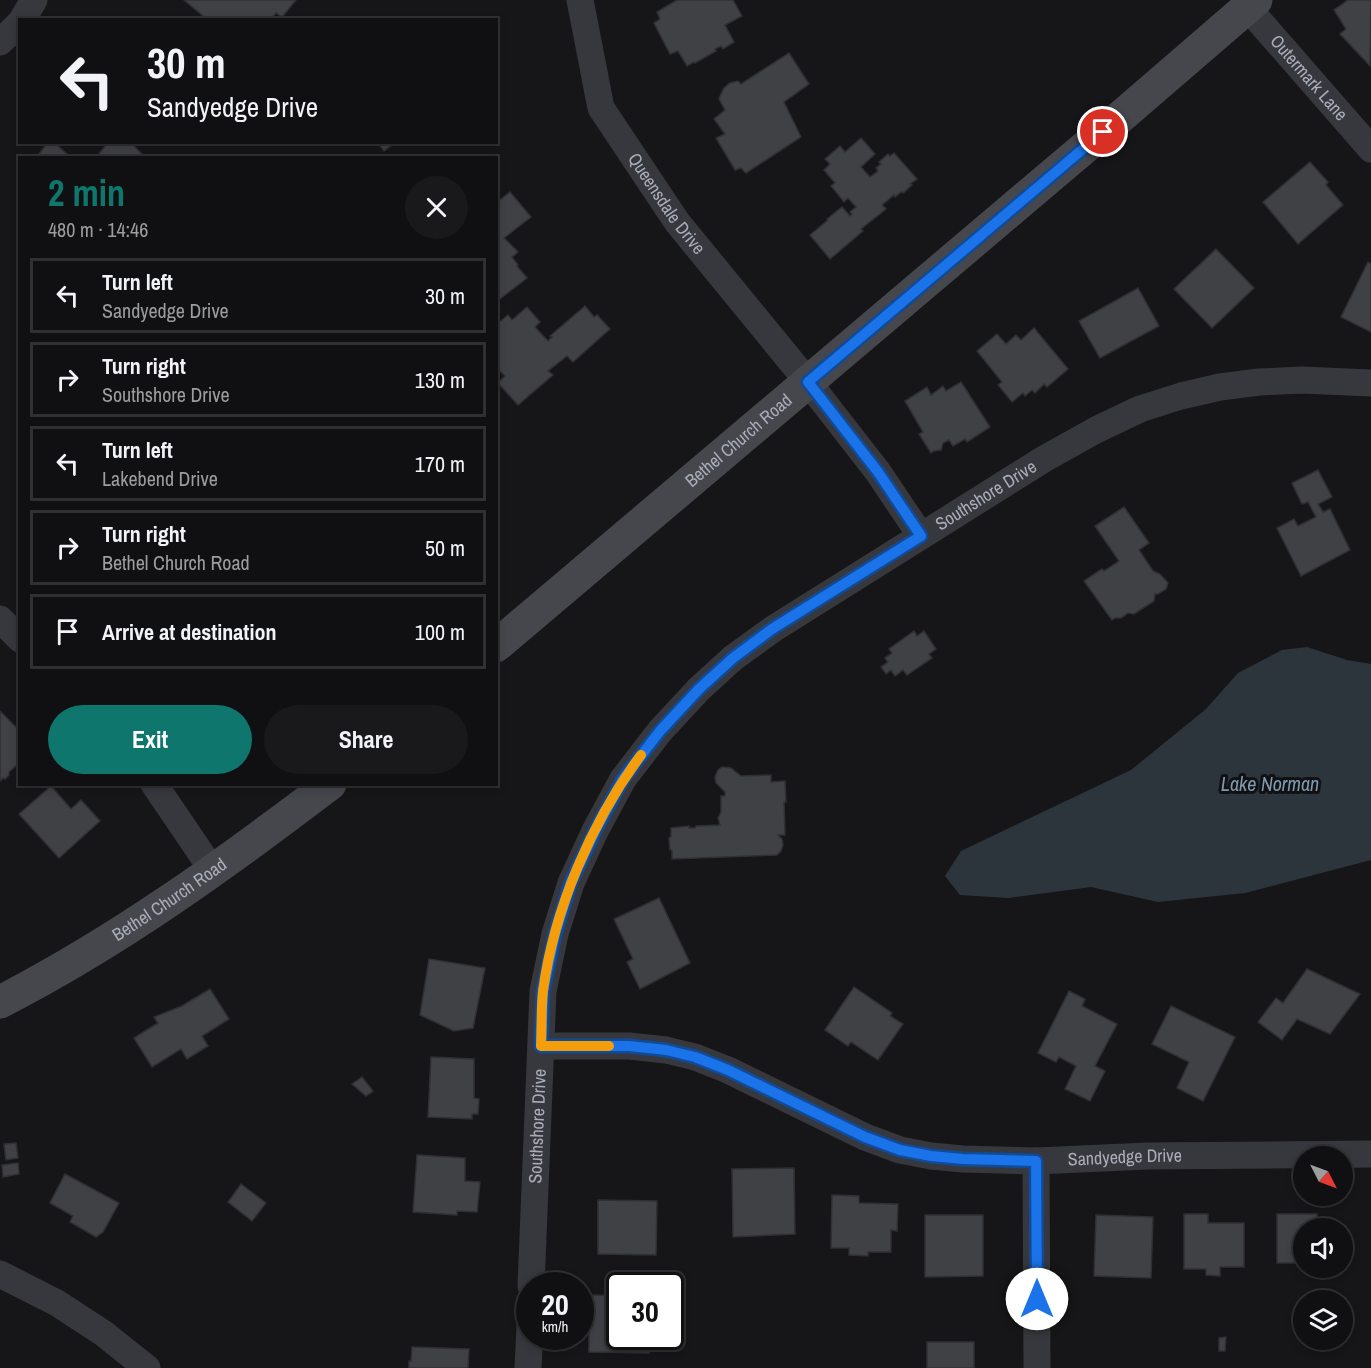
<!DOCTYPE html>
<meta charset="utf-8">
<style>
body{margin:0;font-family:"Archivo Narrow",sans-serif;background:#19191b;color:#f1f3f6;height:100vh;display:flex;flex-direction:column;font-size:22px;white-space:nowrap}
*{box-sizing:border-box;margin:0}
p{font-size:20px;color:#9c9d9f}
.icon{flex:none;width:33px;height:33px;fill:none;stroke:currentColor;stroke-width:2;stroke-linecap:round;stroke-linejoin:round}
.map{position:relative;flex:1;overflow:hidden}
.side{position:absolute;left:18px;top:156px;width:480px;height:630px;display:flex;flex-direction:column;background:#101012;border-radius:0px;box-shadow:0 3px 9px #0003,0 0 0 2px #303032}
.side>*{flex:none}
.banner{position:absolute;left:18px;top:18px;width:480px;height:126px;border-radius:0px;box-shadow:0 3px 9px #0003,0 0 0 2px #303032;background:#101012;color:#f1f3f6;overflow:hidden}
.needle{width:39px;rotate:132deg}
.buttons{position:absolute;left:1293px;top:1146px;display:grid;gap:12px}
.buttons a{display:grid;place-items:center;width:60px;height:60px;border-radius:50%;background:#101012;box-shadow:0 3px 9px #0003,0 0 0 2px #303032;font-size:30px}
.speed{position:absolute;left:516px;top:1272px;display:flex;gap:12px;font-size:30px;font-weight:700;text-align:center}
.speed>*{display:grid;place-content:center;width:78px;height:78px;border-radius:50%;background:#101012;box-shadow:0 3px 9px #0003,0 0 0 2px #303032;line-height:1}
.speed small{font-size:15px;font-weight:400}
.speed .limit{border:3px solid #111;border-radius:9px;background:#fff;color:#111}
.pin{position:absolute;display:grid;place-items:center;width:51px;height:51px;color:#fff;margin:-26px;border:3px solid #fff;border-radius:50%;box-shadow:0 2px 6px #0007}
.me{position:absolute;width:66px;margin:-33px;rotate:0deg;stroke-linejoin:round;filter:drop-shadow(0 0 4px #0008)}
.turn{display:flex;align-items:center;gap:21px;height:126px;padding:0 30px;font-size:27px}
.turn .icon{width:78px;height:78px;stroke-width:2.5}
.turn b{display:block;font-size:42px;line-height:51px}
.round{display:grid;place-items:center;flex:none;width:63px;height:63px;border-radius:32px;background:#19191b}
.headline{display:flex;align-items:center;justify-content:space-between;height:102px;padding:0 30px}
h1{font-size:36px;font-weight:700;line-height:45px;color:#0f766e}
.cta{display:flex;gap:12px;margin-top:auto;padding:12px 30px}
.cta a{flex:1;height:69px;border-radius:36px;background:#0f766e;color:#fff;font-size:24px;font-weight:700;line-height:69px;text-align:center}
.cta a+a{background:#19191b;color:#f1f3f6}
ul{padding:0;list-style:none}
li{display:flex;align-items:center;gap:18px;height:75px;margin:0 12px 9px;padding:0 18px;border:3px solid #303032;border-radius:0px}
li div{flex:1}
li b{display:block;font-size:22px}
li em{font-style:normal}
.map>svg:first-child{display:block}
</style>
<div class="map">
<svg width="1371" height="1368" viewBox="0 0 1371 1368">
<rect width="100%" height="100%" fill="#161618"/>
<polygon fill="#2c353c" points="1307,647 1347,660 1371,664 1371,860 1245,893 1158,902 1091,887 1009,898 960,895 945,876 961,851 1131,770 1206,709 1238,673 1282,650"/>
<g fill="#404145" stroke="#303034" stroke-width="1.5">
<polygon points="184,0 296,0 282,17 276,13 270,20 208,20"/>
<polygon points="677,0 733,0 742,16 725,25 734,42 723,49 721,46 715,49 716,51 695,63 694,62 687,66 678,51 670,54 654,23 660,19 657,12"/>
<polygon points="1348,0 1371,0 1370,66 1340,34 1346,29 1334,10"/>
<polygon points="789,53 809,84 784,102 801,137 746,173 741,168 735,170 716,138 725,134 714,119 725,110 719,99 721,94 724,88 730,83 738,81 741,84"/>
<polygon points="861,138 875,154 861,167 870,177 878,171 876,168 881,164 879,162 888,154 890,156 894,153 917,179 910,184 912,185 903,193 901,192 895,197 894,195 882,205 886,209 861,229 863,231 830,259 810,235 828,220 827,219 842,207 850,216 852,214 850,212 856,207 848,198 844,202 831,186 835,183 824,170 830,164 825,159 840,146 845,152"/>
<polygon points="48,142 54,142 71,158 36,158"/>
<polygon points="108,142 130,142 142,154 139,158 96,158"/>
<polygon points="377,142 396,142 384,151"/>
<polygon points="1310,162 1328,182 1326,185 1343,205 1298,244 1263,202"/>
<polygon points="510,192 531,217 504,238 518,252 512,257 518,265 517,266 527,278 496,302 496,203"/>
<polygon points="1216,249 1254,288 1212,328 1174,289"/>
<polygon points="1368,262 1371,264 1371,332 1341,317"/>
<polygon points="1138,288 1159,326 1100,358 1079,321"/>
<polygon points="585,306 594,317 597,315 610,329 573,362 567,356 548,371 553,375 518,405 498,383 505,376 496,367 496,325 508,315 512,320 527,307 540,322 535,327 548,341 552,337 550,336"/>
<polygon points="1034,328 1068,369 1047,387 1044,384 1035,393 1032,390 1025,396 1023,393 1012,402 998,385 1002,382 977,351 997,334 1006,344 1016,335 1021,340"/>
<polygon points="961,382 990,427 967,442 965,439 953,446 949,440 943,443 941,450 934,451 931,453 919,434 923,432 905,401 927,387 931,395 943,386 946,391"/>
<polygon points="1318,470 1332,497 1318,504 1323,512 1330,509 1350,550 1301,576 1277,528 1294,519 1298,526 1316,517 1308,502 1302,504 1292,483"/>
<polygon points="1124,507 1149,543 1139,550 1153,571 1160,574 1168,583 1166,589 1158,594 1155,594 1154,601 1134,614 1128,613 1121,618 1115,618 1112,620 1084,581 1102,569 1104,571 1119,561 1095,526"/>
<polygon points="914,631 917,636 924,631 936,649 929,654 932,658 907,675 903,670 895,676 891,670 886,674 881,667 888,662 885,658 892,653 889,649"/>
<polygon points="0,711 20,731 20,762 9,772 9,775 5,779 3,778 0,781"/>
<polygon points="722,767 731,768 741,776 771,775 771,782 785,781 786,802 784,802 785,835 778,835 782,839 783,845 781,851 777,855 672,859 672,850 670,850 669,838 671,837 671,828 689,826 689,828 695,828 696,826 720,825 718,818 721,812 721,796 725,796 725,792 716,783 715,777 718,770"/>
<polygon points="51,786 71,809 81,800 100,821 59,858 19,814"/>
<polygon points="659,898 690,963 640,989 627,962 633,959 614,919"/>
<polygon points="429,959 485,968 473,1028 454,1031 420,1015"/>
<polygon points="1307,969 1360,994 1330,1034 1297,1019 1282,1040 1258,1022 1276,998 1283,1003"/>
<polygon points="854,987 892,1013 890,1016 903,1024 878,1060 851,1042 848,1046 825,1030"/>
<polygon points="210,989 229,1019 202,1036 208,1046 187,1059 181,1049 152,1067 134,1038 158,1023 154,1017 182,1006"/>
<polygon points="1069,991 1085,999 1082,1006 1117,1024 1095,1066 1105,1071 1090,1101 1065,1089 1076,1066 1059,1057 1056,1062 1038,1053"/>
<polygon points="1171,1006 1235,1037 1203,1101 1177,1088 1189,1062 1152,1044"/>
<polygon points="431,1057 474,1059 474,1098 479,1099 478,1114 472,1114 472,1119 428,1117"/>
<polygon points="362,1077 373,1091 366,1096 352,1084"/>
<polygon points="16,1143 18,1158 6,1160 4,1144"/>
<polygon points="417,1155 465,1158 465,1181 480,1182 477,1212 457,1211 457,1215 413,1212"/>
<polygon points="18,1163 19,1174 3,1177 2,1165"/>
<polygon points="794,1168 795,1234 733,1237 732,1169"/>
<polygon points="65,1174 119,1203 103,1232 96,1237 70,1222 73,1216 50,1203"/>
<polygon points="241,1184 266,1203 252,1221 228,1202"/>
<polygon points="832,1195 859,1196 859,1203 898,1204 897,1231 891,1230 891,1252 868,1252 868,1256 849,1255 849,1248 831,1248"/>
<polygon points="598,1200 657,1201 656,1255 598,1254"/>
<polygon points="1184,1214 1208,1214 1208,1223 1244,1223 1244,1267 1220,1267 1220,1276 1206,1275 1206,1269 1184,1269"/>
<polygon points="1277,1214 1317,1214 1317,1225 1338,1225 1338,1228 1304,1228 1304,1263 1277,1263"/>
<polygon points="925,1215 983,1215 983,1276 925,1277"/>
<polygon points="1096,1215 1153,1217 1151,1278 1094,1276"/>
<polygon points="593,1295 620,1296 620,1336 650,1336 649,1353 589,1352 589,1325 593,1325 594,1315 592,1315"/>
<polygon points="1226,1337 1225,1351 1219,1351 1219,1338"/>
<rect x="927" y="1342" width="47" height="26"/>
<polygon points="412,1347 469,1349 468,1368 409,1368 409,1361 411,1361"/>
</g>
<g fill="none" stroke-linecap="round" stroke-linejoin="round">
<g stroke="#37383d" stroke-width="27">
<path id="s1" d="M580,0L601,108L677,222L808,382L878,472L921,536"/>
<path id="s2" d="M1247,7L1371,149"/>
<polyline points="22,20 34,0"/>
<polyline points="0,42 20,23"/>
<polyline points="0,619 20,639"/>
<polyline points="154,784 213,871"/>
<path id="s3" d="M541,1046H629L666,1050L695,1057L728,1070L865,1137L900,1150L931,1156L963,1159L1036,1161L1148,1156L1371,1154"/>
<polyline points="1036,1161 1037,1368"/>
<polyline points="0,1274 57,1303 103,1333 147,1368"/>
<path id="s4" d="M531,1286L543,991L555,934L571,883L595,831L623,779L660,731L699,689L733,658L773,629L1044,459L1096,430L1140,409L1181,396L1220,387L1259,382L1302,380L1371,383"/>
<polyline points="528,1368 530,1327"/>
</g>
<g stroke="#45474d" stroke-width="33">
<path id="s5" d="M496,646L1103,132L1256,0"/>
<path id="s6" d="M0,1002C117,942 225,864 330,784"/>
</g>
</g>
<g fill="none" stroke-linecap="round" stroke-linejoin="round">
<defs>
<polyline id="route" points="1037,1299 1036,1161 963,1159 931,1156 900,1150 865,1137 728,1070 695,1057 666,1050 629,1046 541,1046 543,991 555,934 571,882 595,831 623,779 660,731 699,689 733,658 772,629 921,536 878,472 808,382 1103,132"/>
</defs>
<use href="#route" stroke="#114b97" stroke-width="15"/>
<use href="#route" stroke="#1a73e8" stroke-width="10"/>
<path stroke="#f59e0b" stroke-width="10" d="M609,1046H541C542,1028 541,1009 543,991C554,909 592,821 641,755"/>
</g>
<g text-anchor="middle" stroke-width="6" stroke-linejoin="round" paint-order="stroke">
<g font-size="18" fill="#a8adb8" stroke="#111113">
<text dy="6" stroke="none"><textPath href="#s2" startOffset="94">Outermark Lane</textPath></text>
<text dy="6" stroke="none"><textPath href="#s1" startOffset="226">Queensdale Drive</textPath></text>
<text dy="6" stroke="none"><textPath href="#s5" startOffset="318">Bethel Church Road</textPath></text>
<text dy="6" stroke="none"><textPath href="#s4" startOffset="988">Southshore Drive</textPath></text>
<text dy="6" stroke="none"><textPath href="#s6" startOffset="198">Bethel Church Road</textPath></text>
<text dy="6" stroke="none"><textPath href="#s4" startOffset="160">Southshore Drive</textPath></text>
<text dy="6" stroke="none"><textPath href="#s3" startOffset="606">Sandyedge Drive</textPath></text>
</g>
<g font-size="20" font-style="italic" fill="#7f9bb3" stroke="#111113">
<text x="1270" y="791">Lake Norman</text>
</g>
</g>
</svg>
<div class="buttons">
<a><svg class="needle" viewBox="-14 -14 28 28"><path d="M0-13l5 13h-10z" fill="#e53935"/><path d="M0 13l5-13h-10z" fill="#9c9d9f"/></svg></a>
<a><svg class="icon" aria-label="sound" viewBox="0 0 24 24"><path d="M4 9h4l5-4v14l-5-4H4zM17 9q2 3 0 6"/></svg></a>
<a><svg class="icon" aria-label="layers" viewBox="0 0 24 24"><path d="M12 4l9 5-9 5-9-5zM3 14l9 5 9-5"/></svg></a>
</div>
<div class="speed"><div>20<small>km/h</small></div><div class="limit">30</div></div>
<div class="pin" style="left:1103px;top:132px;background:#d93025"><svg class="icon" aria-label="arrive" viewBox="0 0 24 24"><path d="M6 21V4h12l-3 4 3 4H6"/></svg></div>
<svg class="me" style="left:1037px;top:1299px" viewBox="-20 -20 40 40"><circle r="19" fill="#fff"/><path d="M0-13L10 11 0 6-10 11z" fill="#1a73e8"/></svg>
<div class="banner">
<div class="turn"><svg class="icon" aria-label="left" viewBox="0 0 24 24"><path d="M17 20v-9H6M10 6l-5 5 5 5"/></svg><div><b>30 m</b>Sandyedge Drive</div></div>
</div>
<section class="side">
<div class="headline"><div><h1>2 min</h1><p>480 m · 14:46</p></div><a class="round"><svg class="icon" aria-label="close" viewBox="0 0 24 24"><path d="M6 6l12 12M18 6L6 18"/></svg></a></div>
<ul>
<li><svg class="icon" aria-label="left" viewBox="0 0 24 24"><path d="M17 20v-9H6M10 6l-5 5 5 5"/></svg><div><b>Turn left</b><p>Sandyedge Drive</p></div><em>30 m</em></li>
<li><svg class="icon" aria-label="right" viewBox="0 0 24 24"><path d="M7 20v-9h11M14 6l5 5-5 5"/></svg><div><b>Turn right</b><p>Southshore Drive</p></div><em>130 m</em></li>
<li><svg class="icon" aria-label="left" viewBox="0 0 24 24"><path d="M17 20v-9H6M10 6l-5 5 5 5"/></svg><div><b>Turn left</b><p>Lakebend Drive</p></div><em>170 m</em></li>
<li><svg class="icon" aria-label="right" viewBox="0 0 24 24"><path d="M7 20v-9h11M14 6l5 5-5 5"/></svg><div><b>Turn right</b><p>Bethel Church Road</p></div><em>50 m</em></li>
<li><svg class="icon" aria-label="arrive" viewBox="0 0 24 24"><path d="M6 21V4h12l-3 4 3 4H6"/></svg><div><b>Arrive at destination</b></div><em>100 m</em></li>
</ul>
<div class="cta"><a>Exit</a><a>Share</a></div>
</section>
</div>
